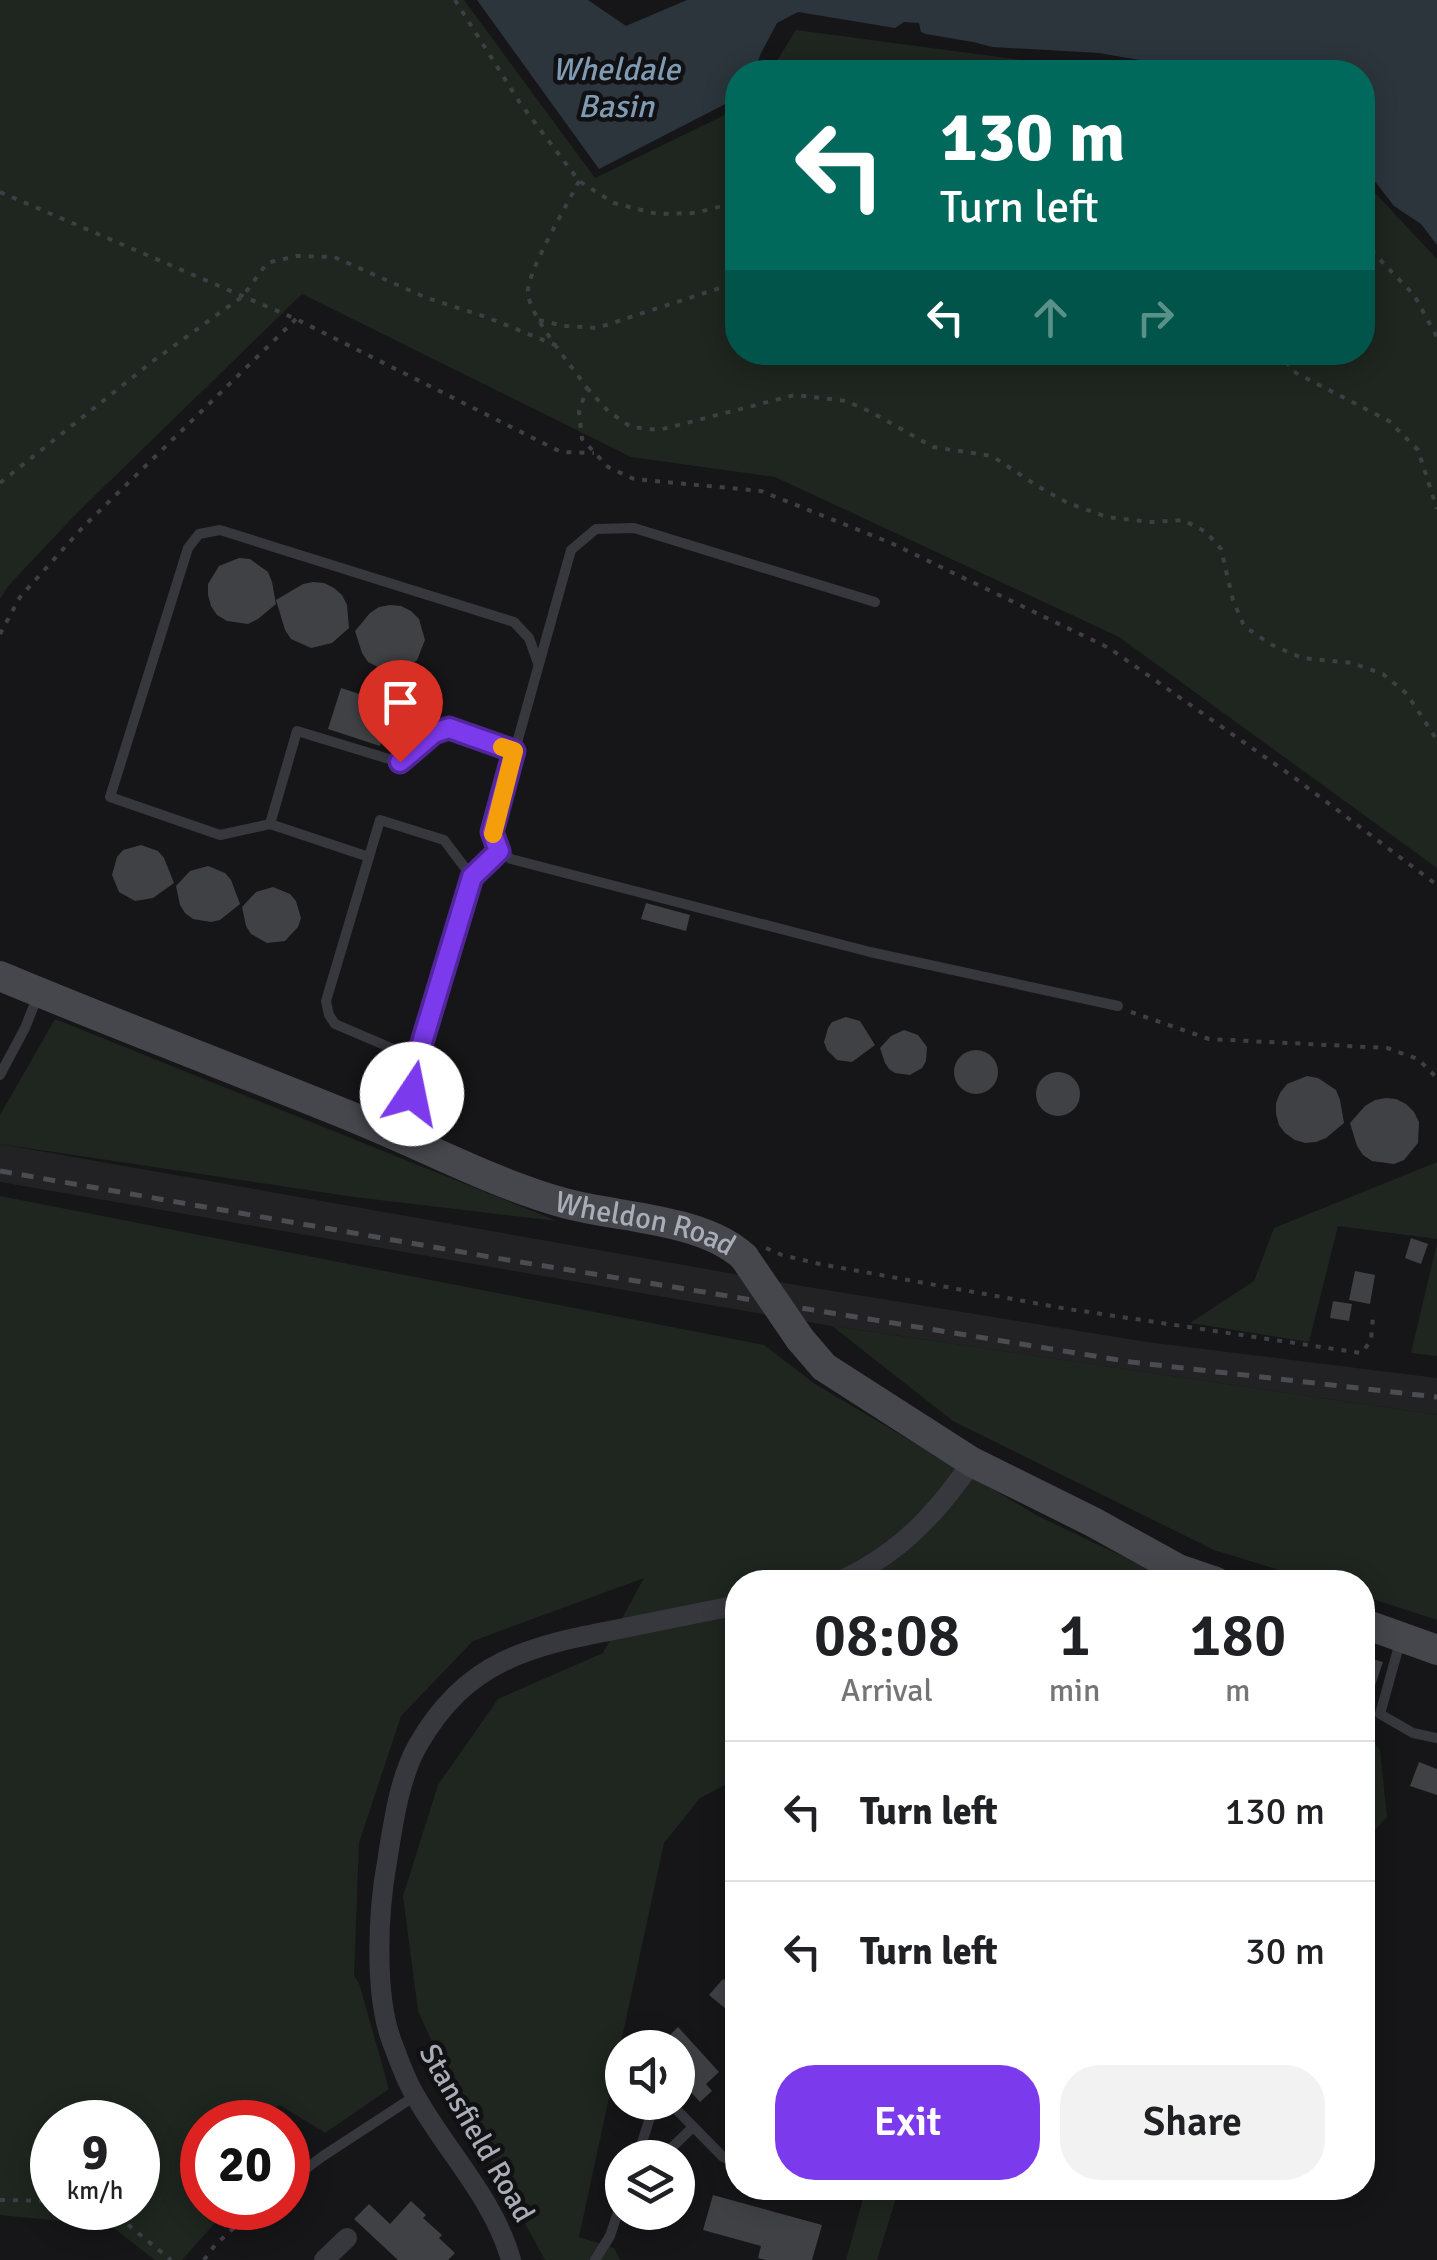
<!DOCTYPE html>
<style>
body{margin:0;font-family:Signika,sans-serif;background:#f2f2f2;color:#202124;height:100vh;display:flex;flex-direction:column;font-size:38px;white-space:nowrap}
*{box-sizing:border-box;margin:0}
p{font-size:32px;color:#757577}
.icon{flex:none;width:55px;height:55px;fill:none;stroke:currentColor;stroke-width:2;stroke-linecap:round;stroke-linejoin:round}
.map{position:relative;flex:1;overflow:hidden}
.side{position:absolute;left:725px;top:1570px;width:650px;height:630px;display:flex;flex-direction:column;background:#fff;border-radius:40px;box-shadow:0 5px 25px #0003}
.side>*{flex:none}
.banner{position:absolute;left:725px;top:60px;width:650px;height:305px;border-radius:40px;box-shadow:0 5px 25px #0003;background:#00695c;color:#fff;overflow:hidden}
.buttons{position:absolute;left:605px;top:2030px;display:grid;gap:20px}
.buttons a{display:grid;place-items:center;width:90px;height:90px;border-radius:50%;background:#fff;box-shadow:0 5px 25px #0003;font-size:50px}
.speed{position:absolute;left:30px;top:2100px;display:flex;gap:20px;font-size:50px;font-weight:700;text-align:center}
.speed>*{display:grid;place-content:center;width:130px;height:130px;border-radius:50%;background:#fff;box-shadow:0 5px 25px #0003;line-height:1}
.speed small{font-size:25px;font-weight:400}
.speed .limit{border:15px solid #d22;background:#fff;color:#111}
.pin{position:absolute;display:grid;place-items:center;width:85px;height:85px;color:#fff;margin:-102px -42px;border-radius:50% 50% 50% 0;rotate:-45deg;box-shadow:0 0 10px #0007}
.pin .icon{rotate:45deg}
.me{position:absolute;width:110px;margin:-55px;rotate:11deg;stroke-linejoin:round;filter:drop-shadow(0 0 8px #0008)}
.turn{display:flex;align-items:center;gap:35px;height:210px;padding:0 50px;font-size:45px}
.turn .icon{width:130px;height:130px;stroke-width:2.5}
.turn b{display:block;font-size:70px;line-height:85px}
.lanes{display:flex;align-items:center;height:95px;padding:0 50px;background:#0003;justify-content:center;gap:50px;direction:ltr}
.lanes .off{opacity:.35}
.eta{display:flex;justify-content:space-evenly;align-items:center;height:170px;text-align:center}
.eta b{font-size:60px;font-weight:600;line-height:70px}
.button{display:flex;gap:20px;margin-top:auto;padding:20px 50px}
.button a{flex:1;height:115px;border-radius:40px;background:#7c3aed;color:#fff;font-size:40px;font-weight:600;line-height:115px;text-align:center}
.button a+a{background:#f2f2f2;color:#202124}
ul{padding:0;list-style:none}
li{display:flex;align-items:center;gap:30px;height:140px;padding:0 50px;border-top:2px solid #e0e0e0}
li div{flex:1}
li b{display:block;font-size:38px}
li em{font-style:normal}
.map>svg:first-child{display:block}
</style>
<div class="map">
<svg width="1437" height="2260" viewBox="0 0 1437 2260">
<rect width="100%" height="100%" fill="#161618"/>
<polygon fill="#222225" points="0,1144 802,1286 1147,1342 1437,1378 1437,1415 832,1326 0,1182"/>
<g fill="#1e261f" fill-rule="evenodd">
<polygon points="0,0 464,0 595,178 737,109 738,352 1362,352 1363,180 1437,259 1437,868 1119,637 775,477 631,457 302,294 76,514 9,585 0,599"/>
<polygon points="796,30 1090,69 1103,72 770,72"/>
<polygon points="55,1019 557,1221 354,1197 0,1144 0,1115"/>
<polygon points="1437,1162 1437,1239 1338,1226 1309,1342 1190,1323 1254,1281 1274,1228"/>
<path d="M0,1196L764,1345L815,1384L1038,1516L1164,1576L1163,1582H738L737,1779L700,1798L664,1843L579,2237L614,2248L620,2260H545L464,2112L418,2011L403,1896L438,1785L498,1699L603,1653L644,1578L473,1641L401,1716L359,1843L354,1976L359,1983L389,2089L325,2133L280,2105L246,2122H202V2208H221L222,2215L182,2260H155L111,2226L0,2215ZM52,2122H138V2208H52Z"/>
<polygon points="1437,1243 1437,1356 1411,1353"/>
<polygon points="832,1326 1437,1415 1437,1620 1363,1596 1362,1582 1318,1582 1214,1550 953,1421"/>
<polygon points="1362,1734 1367,1735 1380,1750 1387,1817 1373,1832 1363,1828"/>
<polygon points="866,2188 899,2188 877,2260 846,2260"/>
</g>
<polygon fill="#2c353c" points="477,0 588,0 626,26 687,0 1437,0 1437,245 1421,224 1394,206 1363,166 1362,72 1195,72 1180,67 1099,53 992,47 973,42 926,34 921,32 919,23 904,22 895,28 798,12 777,23 761,53 754,72 738,72 737,98 599,169"/>
<g fill="#404145">
<polygon points="239,558 250,559 268,572 272,582 276,604 258,619 248,624 227,621 217,615 211,606 208,595 208,584 219,566"/>
<polygon points="313,582 324,583 334,588 342,595 347,605 349,628 332,643 311,648 291,639 285,630 276,600 303,584"/>
<polygon points="390,605 401,606 411,611 419,619 425,640 417,660 409,667 388,672 368,662 362,653 355,631 370,613 379,607"/>
<polygon points="341,688 393,705 380,746 328,729"/>
<polygon points="141,845 158,851 164,858 174,883 153,898 135,901 119,892 112,875 117,857 123,850"/>
<polygon points="208,866 225,873 231,880 240,904 220,920 211,922 193,919 185,913 180,905 176,886 190,871"/>
<polygon points="273,887 290,894 296,901 301,918 298,927 285,941 267,943 251,934 246,926 242,907 256,892"/>
<polygon points="646,903 690,915 686,931 641,919"/>
<polygon points="846,1017 860,1021 875,1045 852,1062 837,1060 827,1050 824,1042 828,1028 832,1022"/>
<polygon points="904,1030 918,1035 927,1047 926,1061 922,1068 910,1075 895,1073 889,1069 885,1063 880,1048 891,1036"/>
<circle cx="976" cy="1072" r="22"/>
<circle cx="1058" cy="1094" r="22"/>
<polygon points="1307,1076 1318,1078 1336,1090 1340,1100 1344,1123 1326,1138 1316,1142 1305,1143 1295,1140 1285,1133 1279,1125 1276,1114 1276,1103 1280,1093 1287,1084"/>
<polygon points="1386,1098 1396,1099 1406,1104 1414,1112 1419,1122 1418,1143 1404,1160 1394,1164 1372,1161 1363,1155 1357,1146 1350,1123 1365,1106 1375,1100"/>
<polygon points="1411,1238 1428,1244 1421,1264 1405,1258"/>
<polygon points="1355,1271 1375,1275 1370,1304 1349,1300"/>
<polygon points="1333,1301 1352,1304 1349,1321 1330,1318"/>
<polygon points="1362,1656 1383,1662 1365,1715 1362,1715"/>
<polygon points="1419,1762 1437,1769 1437,1795 1410,1786"/>
<polygon points="723,1979 738,1991 738,2019 709,1995"/>
<polygon points="678,2027 719,2072 706,2084 712,2091 700,2102 678,2078 678,2048 657,2048"/>
<polygon points="713,2195 822,2225 812,2260 766,2260 758,2258 761,2246 703,2230"/>
<polygon points="411,2201 426,2215 423,2218 442,2235 439,2238 455,2253 448,2260 398,2260 354,2219 369,2204 390,2224"/>
</g>
<g fill="none" stroke-linecap="round" stroke-linejoin="round">
<g stroke="#3d3f44" stroke-width="4" stroke-dasharray="5 8" stroke-linecap="butt">
<polyline points="455,0 520,103 579,181 614,203 657,214 695,213 730,204 738,197"/>
<path d="M579,181C569,202 524,276 528,295C533,321 571,365 587,388L579,412L582,439L608,467L634,479L761,491L891,543L1109,648L1292,776L1437,885"/>
<polyline points="0,192 296,319 561,452 594,453"/>
<polyline points="1362,241 1414,295 1437,337"/>
<polyline points="539,320 564,326 597,328 738,282"/>
<polyline points="1277,352 1296,373 1389,421 1418,450 1437,509"/>
<polyline points="587,388 608,411 631,427 659,430 795,395 846,401 871,412 933,447 992,456 1039,487 1068,503 1107,517 1151,522 1183,520 1206,532 1221,549 1233,600 1244,626 1270,644 1302,658 1352,663 1383,674 1407,694 1437,740"/>
<polyline points="0,483 153,361 243,296 267,263 296,256 334,257 427,298 486,317 558,346"/>
<polyline points="0,634 20,597 83,527 296,319"/>
<polyline points="1131,1012 1209,1039 1387,1048 1418,1059 1437,1078"/>
<polyline points="766,1248 782,1255 820,1264 1062,1308 1361,1353 1371,1341 1373,1316"/>
<polyline points="0,2200 52,2201"/>
<polyline points="93,2208 126,2223 171,2260"/>
<polyline points="204,2260 215,2245 235,2227"/>
</g>
<g stroke="#37383d" stroke-width="10">
<polyline points="270,824 220,835 110,797 188,548 199,534 220,530 514,622 529,638 538,663"/>
<polyline points="499,851 492,832 571,550 596,529 634,528 875,602"/>
<polyline points="369,857 270,824 297,731 399,762 434,733 449,728 514,751"/>
<polyline points="417,1059 335,1024 329,1015 326,1001 380,820 444,840 472,877"/>
<polyline points="0,1075 25,1028 37,998"/>
<polyline points="395,1133 411,1094 417,1059 472,877 499,851 511,859 870,952 1118,1006"/>
<polyline points="1400,1642 1380,1714 1413,1733 1437,1738"/>
<polyline points="669,2102 723,2157 738,2164"/>
<polyline points="637,2158 655,2102"/>
<polyline points="661,2158 693,2127"/>
<polyline points="288,2182 323,2156 415,2096"/>
<polyline points="799,2188 802,2188"/>
<polyline points="244,2218 257,2208"/>
<polyline points="595,2260 610,2236 622,2200"/>
</g>
<g stroke="#37383d" stroke-width="20">
<path d="M834,1582C848,1579 858,1572 870,1565C913,1539 944,1503 972,1462"/>
<polyline points="324,2260 347,2238"/>
<path d="M511,2260C494,2199 447,2152 416,2097C406,2081 399,2060 392,2042C374,1995 378,1911 387,1862C393,1825 399,1778 418,1745C466,1660 530,1646 619,1629C658,1621 698,1613 738,1605"/>
</g>
<g stroke="#45474d" stroke-width="30">
<path id="s1" d="M0,976C122,1027 245,1073 367,1123C432,1150 496,1184 564,1203C618,1218 702,1218 744,1257"/>
<polyline points="800,1339 824,1367 972,1462 1093,1522 1178,1569 1216,1582"/>
<polyline points="1362,1623 1437,1650"/>
</g>
<polyline stroke="#4a4c52" stroke-width="5" stroke-dasharray="12 10" stroke-linecap="butt" points="0,1171 496,1258 1131,1362 1437,1397"/>
<polyline stroke="#45474d" stroke-width="30" points="744,1257 800,1339"/>
</g>
<g fill="none" stroke-linecap="round" stroke-linejoin="round">
<defs>
<polyline id="route" points="400,762 434,733 449,728 514,751 492,832 499,851 472,877 417,1059 412,1094"/>
</defs>
<use href="#route" stroke="#51269a" stroke-width="25"/>
<use href="#route" stroke="#7c3aed" stroke-width="18"/>
<polyline stroke="#f59e0b" stroke-width="18" points="493,834 514,751 502,747"/>
</g>
<g text-anchor="middle" stroke-width="9" stroke-linejoin="round" paint-order="stroke">
<g font-size="30" fill="#a8adb8" stroke="#111113">
<text dy="10" stroke="none"><textPath href="#s1" startOffset="692">Wheldon Road</textPath></text>
<text transform="translate(477 2133) rotate(60)" y="10">Stansfield Road</text>
</g>
<g font-size="32" font-style="italic" fill="#7f9bb3" stroke="#111113">
<text x="616" y="80">Wheldale<tspan x="616" dy="37">Basin</tspan></text>
</g>
</g>
</svg>
<div class="buttons">
<a><svg class="icon" aria-label="sound" viewBox="0 0 24 24"><path d="M4 9h4l5-4v14l-5-4H4zM17 9q2 3 0 6"/></svg></a>
<a><svg class="icon" aria-label="layers" viewBox="0 0 24 24"><path d="M12 4l9 5-9 5-9-5zM3 14l9 5 9-5"/></svg></a>
</div>
<div class="speed"><div>9<small>km/h</small></div><div class="limit">20</div></div>
<div class="pin" style="left:400px;top:762px;background:#d93025"><svg class="icon" aria-label="arrive" viewBox="0 0 24 24"><path d="M6 21V4h12l-3 4 3 4H6"/></svg></div>
<svg class="me" style="left:412px;top:1094px" viewBox="-20 -20 40 40"><circle r="19" fill="#fff"/><path d="M0-13L10 11 0 6-10 11z" fill="#7c3aed"/></svg>
<div class="banner">
<div class="turn"><svg class="icon" aria-label="left" viewBox="0 0 24 24"><path d="M17 20v-9H6M10 6l-5 5 5 5"/></svg><div><b>130 m</b>Turn left</div></div>
<div class="lanes"><svg class="icon" aria-label="left" viewBox="0 0 24 24"><path d="M17 20v-9H6M10 6l-5 5 5 5"/></svg><svg class="icon off" aria-label="ahead" viewBox="0 0 24 24"><path d="M12 20V5M6 11l6-6 6 6"/></svg><svg class="icon off" aria-label="right" viewBox="0 0 24 24"><path d="M7 20v-9h11M14 6l5 5-5 5"/></svg></div>
</div>
<section class="side">
<div class="eta">
<div><b>08:08</b><p>Arrival</p></div>
<div><b>1</b><p>min</p></div>
<div><b>180</b><p>m</p></div>
</div>
<ul>
<li><svg class="icon" aria-label="left" viewBox="0 0 24 24"><path d="M17 20v-9H6M10 6l-5 5 5 5"/></svg><div><b>Turn left</b></div><em>130 m</em></li>
<li><svg class="icon" aria-label="left" viewBox="0 0 24 24"><path d="M17 20v-9H6M10 6l-5 5 5 5"/></svg><div><b>Turn left</b></div><em>30 m</em></li>
</ul>
<div class="button"><a>Exit</a><a>Share</a></div>
</section>
</div>
